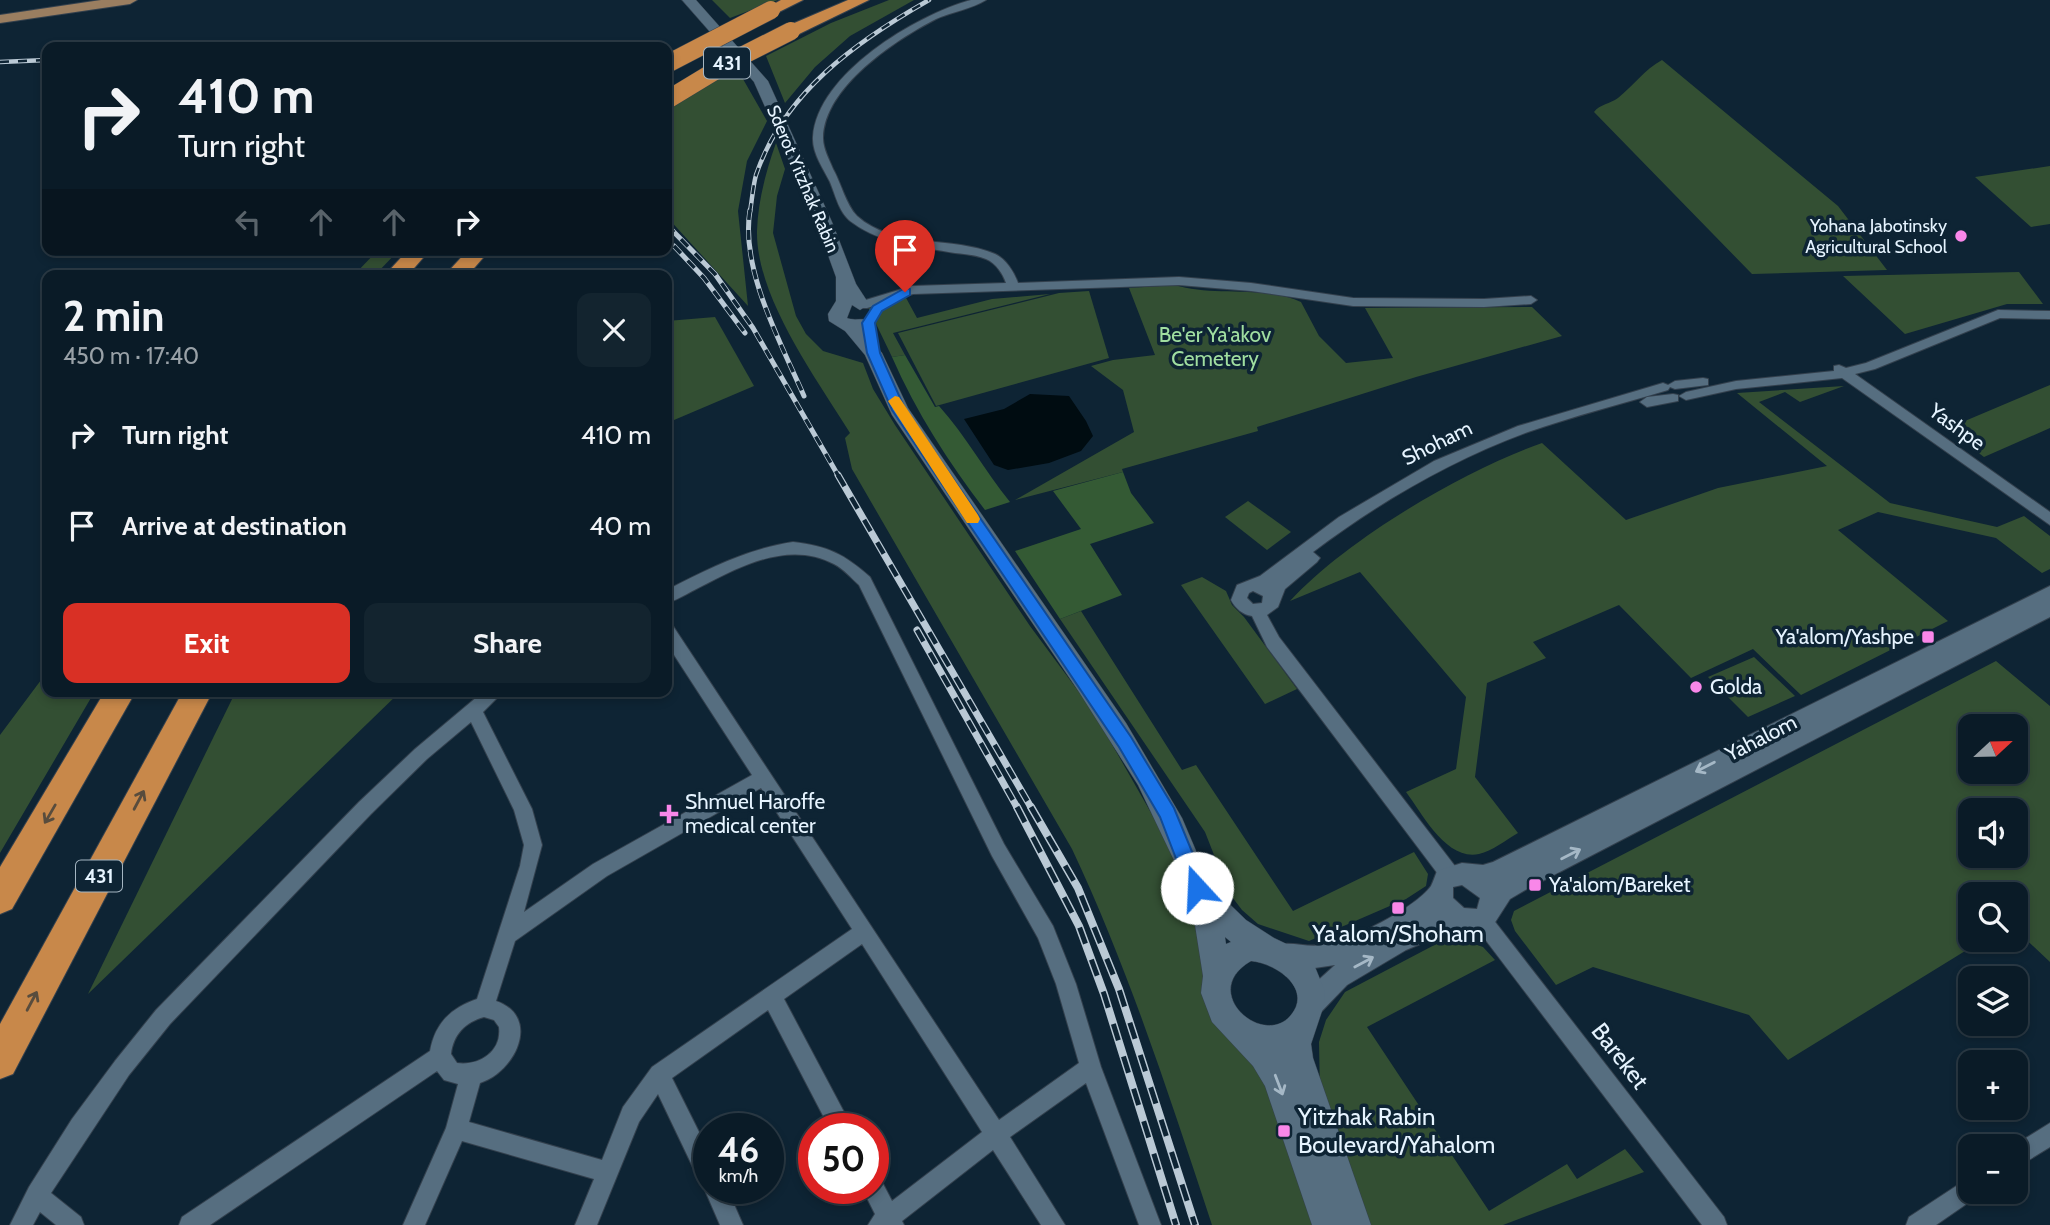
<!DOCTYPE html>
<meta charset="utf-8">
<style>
body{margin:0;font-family:Cabin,sans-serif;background:#13242f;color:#f1f3f6;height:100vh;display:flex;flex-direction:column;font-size:26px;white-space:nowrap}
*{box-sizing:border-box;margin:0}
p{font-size:23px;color:#99a1a7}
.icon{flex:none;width:38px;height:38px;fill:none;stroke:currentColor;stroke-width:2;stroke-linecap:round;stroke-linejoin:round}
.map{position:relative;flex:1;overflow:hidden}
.panel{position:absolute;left:42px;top:270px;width:630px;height:427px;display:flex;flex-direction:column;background:#0a1b27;border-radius:14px;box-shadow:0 4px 10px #0003,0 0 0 2px #2a3944}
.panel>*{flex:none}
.banner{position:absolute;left:42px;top:42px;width:630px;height:214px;border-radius:14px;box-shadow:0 4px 10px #0003,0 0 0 2px #2a3944;background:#0a1b27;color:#f1f3f6;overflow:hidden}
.needle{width:46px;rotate:68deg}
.controls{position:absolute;left:1958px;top:714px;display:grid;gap:14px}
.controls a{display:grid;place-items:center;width:70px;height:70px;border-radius:14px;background:#0a1b27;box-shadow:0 4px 10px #0003,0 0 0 2px #2a3944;font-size:35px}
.speed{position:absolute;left:693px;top:1113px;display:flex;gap:14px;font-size:35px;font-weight:700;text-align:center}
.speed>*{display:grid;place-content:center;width:91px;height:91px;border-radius:50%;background:#0a1b27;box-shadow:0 4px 10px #0003,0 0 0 2px #2a3944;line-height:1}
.speed small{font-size:18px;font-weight:400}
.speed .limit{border:10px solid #d22;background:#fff;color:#111}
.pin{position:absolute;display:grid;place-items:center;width:60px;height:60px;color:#fff;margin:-72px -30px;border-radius:50% 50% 50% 0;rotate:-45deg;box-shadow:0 0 7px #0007}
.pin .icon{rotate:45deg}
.me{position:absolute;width:77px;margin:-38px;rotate:340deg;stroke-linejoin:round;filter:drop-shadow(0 0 5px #0008)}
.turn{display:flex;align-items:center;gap:24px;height:147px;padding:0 21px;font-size:32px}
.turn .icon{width:91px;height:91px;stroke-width:2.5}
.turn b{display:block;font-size:49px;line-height:60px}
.lanes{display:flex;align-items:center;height:66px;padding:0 21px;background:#0003;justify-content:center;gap:35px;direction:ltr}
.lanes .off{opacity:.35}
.round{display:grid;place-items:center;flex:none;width:74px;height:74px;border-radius:14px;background:#13242f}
.overview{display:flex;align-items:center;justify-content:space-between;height:119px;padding:0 21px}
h1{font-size:42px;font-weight:800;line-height:52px}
.primary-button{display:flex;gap:14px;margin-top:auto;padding:14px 21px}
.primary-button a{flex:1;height:80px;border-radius:14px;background:#d93025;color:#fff;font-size:28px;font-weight:800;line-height:80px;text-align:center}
.primary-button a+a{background:#13242f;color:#f1f3f6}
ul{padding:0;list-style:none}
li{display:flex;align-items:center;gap:21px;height:91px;padding:0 21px}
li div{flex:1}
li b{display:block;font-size:26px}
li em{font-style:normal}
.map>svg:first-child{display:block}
</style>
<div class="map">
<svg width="2050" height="1225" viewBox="0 0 2050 1225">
<rect width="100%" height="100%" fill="#0e2434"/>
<g fill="#334f33" fill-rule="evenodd">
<polygon points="712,0 778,0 730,18"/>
<polygon points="889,0 914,0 850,36 815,67 785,103 766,56 831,23"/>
<path d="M1662,60L1838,206L1887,270L1752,274L1594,112C1600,104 1610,104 1618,98C1634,85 1644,70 1662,60Z"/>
<polygon points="735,65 767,121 747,161 738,211 748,306 667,217 667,109"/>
<path d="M776,143L785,169L777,196L773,233L796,316L806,334L823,351L863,363L873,389L895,425L1030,626L1093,711L1187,876L1208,972L1274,1088L1315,1225H1212C1170,1098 1129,970 1072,849L852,469L845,438L850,433C816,378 756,297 757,231C758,201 766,171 776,143Z"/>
<polygon points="2050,166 2050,224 2031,227 1975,177"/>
<polygon points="378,250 399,250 375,275 354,275"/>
<polygon points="2019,272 2043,304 2007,304 1905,334 1843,276"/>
<path d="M1175,285C1211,297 1264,285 1301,302L1319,336L1346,363L1393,358L1365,308L1532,307L1562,336L1416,377L1257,427L1258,431L1122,469L1123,472L1015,500L1134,432L1123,390L1091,366L1113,360L1155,355L1129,288Z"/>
<polygon points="1089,291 1109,358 936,406 898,333 1059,293"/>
<polygon points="1050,294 893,333 905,355 892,357 865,301 905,296 917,318 992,299"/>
<polygon points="715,317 754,386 667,423 667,321"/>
<polygon points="2050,385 2050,428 1984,457 1946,429"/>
<path d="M1844,386L1800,402L1785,392L1759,402L1890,503L1997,527L2024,516L2050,536V569L2042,573L1996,538L1878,512L1838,530L1948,621L1801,695L1753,649L1691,678L1619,605L1533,642L1546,658L1487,683L1475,777L1518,833C1506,840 1492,851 1479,854C1446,861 1422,813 1406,792L1456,769L1466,697L1360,572L1290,601C1346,540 1464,470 1542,443L1626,520L1718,488L1827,466L1737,393Z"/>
<polygon points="1248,501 1291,532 1267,550 1225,517"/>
<polygon points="1202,577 1226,591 1232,605 1244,617 1297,689 1265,704 1181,585"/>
<polygon points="1081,611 1182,770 1196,765 1293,911 1414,852 1428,874 1426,886 1406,899 1309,941 1258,924 1242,910 1229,893 1205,832 1060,619"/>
<polygon points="1754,657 1795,696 1748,717 1708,677"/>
<path d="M1996,661L2050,706V962L2016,930V894H1970V940H1983L1788,1060L1749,1015L1593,967L1556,985L1515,931L1511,920L1514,911ZM1970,726H2016V772H1970ZM1970,810H2016V856H1970Z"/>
<polygon points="47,672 47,691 95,691 0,853 0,735"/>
<polygon points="236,691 401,691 88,994"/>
<polygon points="1460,939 1483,947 1495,960 1367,1027 1489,1211 1567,1164 1577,1179 1625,1149 1644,1172 1503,1225 1369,1225 1345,1163 1337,1124 1320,1094 1319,1042 1326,1020 1345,992 1442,941"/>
</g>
<g fill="#345a34">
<path d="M905,355L935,407L939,406C966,436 985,471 1010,502L985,510C949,463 916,412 892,357Z"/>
<polygon points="1123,472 1131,493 1154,523 1090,544 1122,595 1060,619 1015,551 1081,529 1053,491"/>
</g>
<polygon fill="#000c11" points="1030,394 1069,396 1086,421 1093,436 1081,451 1049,463 1008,470 994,465 964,419 1004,409"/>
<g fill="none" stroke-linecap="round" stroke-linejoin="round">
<defs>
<g id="minor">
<path d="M971,0H986C972,9 952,12 936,19C895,40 824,87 823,138C823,149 829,159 833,169C841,183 846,205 857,216C893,249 954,236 995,254C1006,259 1014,272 1018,283L1179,277L1251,283L1353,298L1484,299L1531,296L1537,300L1531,304L1484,307L1353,306L1251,291L1179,285L913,294L867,308H859V302L912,286L1006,283C1003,274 996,263 986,259C977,255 965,254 955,253C921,247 881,244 853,223C839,214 836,196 830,182C823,168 812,153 813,137C817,74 916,15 971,0Z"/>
<polygon points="1998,310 2050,311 2050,319 2000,318 1875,369 1855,374 2050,512 2050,525 1842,378 1736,389 1686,400 1679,396 1686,392 1736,381 1834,371 1834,366 1839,365 1846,368 1866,363"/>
<path d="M1703,378L1708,379V385L1675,389L1670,387L1668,390C1621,404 1574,416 1528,432C1451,460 1378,503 1313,552L1320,558L1317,562L1285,589L1278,607L1267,615L1279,637L1458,870L1460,876L1458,882L1451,885L1444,882L1267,647L1252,616C1243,615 1235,608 1231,600L1237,585L1260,576L1339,517L1434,461L1518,426L1663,383L1668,385L1675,381ZM1253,591L1263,596L1262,603L1253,604L1247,598L1249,593Z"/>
<polygon points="1673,394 1678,395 1678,401 1647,407 1640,402 1647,397"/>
<path d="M793,542C828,546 844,554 870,577L1004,844L1053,926L1076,984L1101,1067L1161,1225H1139L1086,1083L1010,1137L1065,1225H1041L993,1150L902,1221L904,1225H868L875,1214L862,1188H873V1177L881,1180L892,1201L982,1132L862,944L784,999L853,1129H830L768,1010L672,1078L709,1152V1188H727L743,1225H720L704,1188L705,1185L701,1184L658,1094L639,1122L597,1225H575L594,1179L462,1141L425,1225H403L446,1128L458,1084L444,1080L437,1071L210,1225H179L182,1217L430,1051C435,1023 451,1008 477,999L520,866L524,845L514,810L471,722L427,759L371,814L170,1024L129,1075L51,1193L81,1217L84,1225H56L40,1212L33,1225H10L29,1187L72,1119L115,1061L156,1010L359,802L415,749L484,691H504L483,712L532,809L542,845L524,912L593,864L752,775L667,644V625L673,626L999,1120L1079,1063L1056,984L1038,938L992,856L859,585C851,578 844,569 834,564C791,541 745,564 706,584C693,590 680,599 667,603V590C708,569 747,549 793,542ZM761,788L852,929L652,1067L623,1107L602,1160L469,1122L480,1083C515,1072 542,1017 496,1001L515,941L607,876ZM484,1017L494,1020L499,1027C502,1052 479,1066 457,1063L451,1054C453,1035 465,1022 484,1017Z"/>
<polygon points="1482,911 1489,914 1724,1217 1727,1225 1702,1225 1475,926 1472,920 1475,914"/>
<polygon points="2050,1123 2050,1147 2016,1168 2016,1146 2013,1146"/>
<polygon points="1970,1177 1970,1192 1979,1192 1978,1196 1936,1225 1906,1225 1909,1217"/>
</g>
<path id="tertiary" d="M2050,586V617L1527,889L1510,899L1492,927L1475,932L1462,930L1449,932L1406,950L1347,985L1320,1013L1311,1016L1302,1013L1299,1004L1302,995L1335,965L1301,970L1275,962L1271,954L1275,946C1289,940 1306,948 1322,945C1350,941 1414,909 1431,886C1433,882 1435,876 1437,871L1462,863L1483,865L1493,862ZM1462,885L1480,898L1477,909L1464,908L1453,898V887Z"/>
<path id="secondary" d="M682,0H696L768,81L832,222L856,284L869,304L860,310L852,305L847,318C856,322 869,315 875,325L872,329L864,331L882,353L908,408L1126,723L1182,818L1211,886L1246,920L1274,938L1297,949L1315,967L1324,989L1325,1002L1311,1044L1313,1058L1371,1225H1312L1265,1086L1253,1066L1212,1022L1201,993L1203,976L1195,925L1181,875L1138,785L1079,692L892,415L865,355L845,331L829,321L828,314L836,301V277L816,222L754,82ZM1225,937L1231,942L1226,944ZM1251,961C1275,963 1313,988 1291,1015C1264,1049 1197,992 1251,961Z"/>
<polygon id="primary" points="101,0 137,0 130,4 0,23 0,15"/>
<g id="motorway">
<polygon points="781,0 803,0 777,13 765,13 763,10"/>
<polygon points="848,0 869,0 797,35 785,35 783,31 785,27"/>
<polygon points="408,250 430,250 408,275 385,275"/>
<polygon points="468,250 490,250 468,275 445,275"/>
<polygon points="105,691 136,691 12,909 0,914 0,867"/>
<polygon points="183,691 213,691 13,1074 0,1079 0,1024"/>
</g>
</defs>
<use href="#minor" stroke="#33404d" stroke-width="2"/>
<use href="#tertiary" stroke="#33404d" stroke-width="2"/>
<use href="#secondary" stroke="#33404d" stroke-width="1"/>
<use href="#primary" stroke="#33404d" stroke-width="2"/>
<use href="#motorway" stroke="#33404d" stroke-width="2"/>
<use href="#minor" fill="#566e80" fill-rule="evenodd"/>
<use href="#tertiary" fill="#566e80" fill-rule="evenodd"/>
<use href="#secondary" fill="#566e80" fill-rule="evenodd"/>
<use href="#primary" fill="#9a7e60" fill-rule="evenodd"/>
<use href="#motorway" fill="#c8884a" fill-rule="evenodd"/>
<defs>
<g id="rail-far3">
<polyline points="0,62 47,60"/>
<path d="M750,212C752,200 753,186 756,175C784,92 857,41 929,0"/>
</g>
<g id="rail-far2">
<path d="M750,210C740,269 781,343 804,396"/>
<polyline points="667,225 715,274 753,328 839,477"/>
<polyline points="674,246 704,278 745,333"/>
</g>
<g id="rail-far1">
<polyline points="838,475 1032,809"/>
<polyline points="917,630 1018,809"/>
</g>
<g id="rail">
<polyline points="1017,807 1079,926 1104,994 1176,1225"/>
<polyline points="1031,807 1078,888 1119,989 1195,1225"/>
</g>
</defs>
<use href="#rail-far3" stroke="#bac9d5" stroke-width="4.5"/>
<use href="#rail-far2" stroke="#bac9d5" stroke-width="5"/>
<use href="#rail-far1" stroke="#bac9d5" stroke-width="7"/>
<use href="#rail" stroke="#bac9d5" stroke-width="8"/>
<use href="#rail-far3" stroke="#0e2434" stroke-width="2.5" stroke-dasharray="9" stroke-linecap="butt"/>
<use href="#rail-far2" stroke="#0e2434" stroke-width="3.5" stroke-dasharray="10" stroke-linecap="butt"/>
<use href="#rail-far1" stroke="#0e2434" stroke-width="4.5" stroke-dasharray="13" stroke-linecap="butt"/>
<use href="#rail" stroke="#0e2434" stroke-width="5" stroke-dasharray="17" stroke-linecap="butt"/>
<defs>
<g id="motorway-bridge">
<polyline points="667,64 771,10"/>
<polyline points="667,100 728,63 791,31"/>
</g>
</defs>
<use href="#motorway-bridge" stroke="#33404d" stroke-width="19" stroke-linecap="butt"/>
<use href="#motorway-bridge" stroke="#c8884a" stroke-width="18"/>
</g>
<defs><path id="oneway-shaft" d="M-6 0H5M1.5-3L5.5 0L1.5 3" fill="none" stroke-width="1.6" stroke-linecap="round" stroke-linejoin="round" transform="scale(1.75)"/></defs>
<g stroke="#a5b8c6">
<use href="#oneway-shaft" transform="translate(1705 767) rotate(153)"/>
<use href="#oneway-shaft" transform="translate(1571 854) rotate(-27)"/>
<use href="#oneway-shaft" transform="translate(1364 962) rotate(-28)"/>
<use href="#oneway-shaft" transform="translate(1279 1085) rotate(69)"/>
</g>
<g stroke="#584c3d">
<use href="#oneway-shaft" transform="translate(139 800) rotate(-62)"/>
<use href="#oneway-shaft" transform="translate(50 814) rotate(120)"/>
<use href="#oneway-shaft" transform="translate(32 1001) rotate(-62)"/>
</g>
<polygon fill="#1a73e8" stroke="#114b97" stroke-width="2" points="905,288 910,289 910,295 882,311 875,323 880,353 905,409 1131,737 1174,808 1207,888 1204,895 1197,897 1190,895 1160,817 1119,747 892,410 867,353 862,323 873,306"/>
<polygon fill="#f59e0b" points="895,396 899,397 978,515 980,519 978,523 967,523 888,401"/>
<g fill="#f987e9" stroke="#0e2434" stroke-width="2.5">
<circle cx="1961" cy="236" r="7"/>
<rect x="1921" y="630" width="14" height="14" rx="3.5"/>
<circle cx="1696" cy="687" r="7"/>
<path d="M665.5 803.5h7v7h7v7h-7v7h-7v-7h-7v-7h7z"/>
<rect x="1528" y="878" width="14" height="14" rx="3.5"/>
<rect x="1391" y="901" width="14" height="14" rx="3.5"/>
<rect x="1277" y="1124" width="14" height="14" rx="3.5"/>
</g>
<g text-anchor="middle" stroke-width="7" stroke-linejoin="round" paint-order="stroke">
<g font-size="18" fill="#e6f4ff" stroke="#0e2434">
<text transform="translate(803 179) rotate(67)" y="6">Sderot Yitzhak Rabin</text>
</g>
<g font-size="18" fill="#e6f4ff" stroke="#0e2434" text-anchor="end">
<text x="1947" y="232">Yohana Jabotinsky<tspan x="1947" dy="21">Agricultural School</tspan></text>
</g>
<g fill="#0e2434" stroke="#a5b6c2" stroke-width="2">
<rect x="704" y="47.5" width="46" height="31" rx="5"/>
<rect x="76" y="860.5" width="46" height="31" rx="5"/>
</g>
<g font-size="19" font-weight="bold" fill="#e6f4ff">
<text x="727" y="70">431</text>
<text x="99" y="883">431</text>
</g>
<g font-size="21" fill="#a0dea0" stroke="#0e2434">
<text x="1215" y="342">Be'er Ya'akov<tspan x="1215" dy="24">Cemetery</tspan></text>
</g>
<g font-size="21" fill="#e6f4ff" stroke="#0e2434">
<text transform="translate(1957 427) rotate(36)" y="7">Yashpe</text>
<text transform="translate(1437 443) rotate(-26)" y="7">Shoham</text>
<text transform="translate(1761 738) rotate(-27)" y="7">Yahalom</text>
</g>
<g font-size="21" fill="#e6f4ff" stroke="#0e2434" text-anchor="start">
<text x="1914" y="644" text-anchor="end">Ya'alom/Yashpe</text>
<text x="1710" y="694">Golda</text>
<text x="685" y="809">Shmuel Haroffe<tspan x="685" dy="24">medical center</tspan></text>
<text x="1549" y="892">Ya'alom/Bareket</text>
</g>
<g font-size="24" fill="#e6f4ff" stroke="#0e2434">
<text x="1398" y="942">Ya'alom/Shoham</text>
<text x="1298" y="1125" text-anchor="start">Yitzhak Rabin<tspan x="1298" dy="28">Boulevard/Yahalom</tspan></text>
</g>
<g font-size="24" fill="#e6f4ff" stroke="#0e2434">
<text transform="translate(1620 1056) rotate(52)" y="8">Bareket</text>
</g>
</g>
</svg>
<div class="controls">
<a><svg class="needle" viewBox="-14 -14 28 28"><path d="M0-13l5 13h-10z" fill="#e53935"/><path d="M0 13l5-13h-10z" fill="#99a1a7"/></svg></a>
<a><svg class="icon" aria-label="sound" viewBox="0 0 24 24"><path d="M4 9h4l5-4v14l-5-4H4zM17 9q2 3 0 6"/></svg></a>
<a><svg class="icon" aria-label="search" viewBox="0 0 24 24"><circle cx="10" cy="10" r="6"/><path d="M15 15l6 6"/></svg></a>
<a><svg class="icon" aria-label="layers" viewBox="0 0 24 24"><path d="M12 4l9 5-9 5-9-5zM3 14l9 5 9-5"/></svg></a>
<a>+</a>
<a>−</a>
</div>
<div class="speed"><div>46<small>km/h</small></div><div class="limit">50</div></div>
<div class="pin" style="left:905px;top:292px;background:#d93025"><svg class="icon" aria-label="arrive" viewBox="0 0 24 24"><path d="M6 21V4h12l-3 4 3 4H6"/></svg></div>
<svg class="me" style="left:1197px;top:888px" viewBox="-20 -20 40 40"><circle r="19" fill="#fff"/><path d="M0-13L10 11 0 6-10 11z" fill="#1a73e8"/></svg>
<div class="banner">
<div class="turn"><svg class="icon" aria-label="right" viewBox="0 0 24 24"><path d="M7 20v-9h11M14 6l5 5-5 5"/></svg><div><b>410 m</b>Turn right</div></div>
<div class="lanes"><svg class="icon off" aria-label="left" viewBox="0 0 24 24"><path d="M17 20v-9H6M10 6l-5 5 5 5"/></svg><svg class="icon off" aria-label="ahead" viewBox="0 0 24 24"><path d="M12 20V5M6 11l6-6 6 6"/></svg><svg class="icon off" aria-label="ahead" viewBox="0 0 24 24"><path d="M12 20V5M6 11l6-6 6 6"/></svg><svg class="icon" aria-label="right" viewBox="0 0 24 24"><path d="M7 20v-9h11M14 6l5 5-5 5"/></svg></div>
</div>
<section class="panel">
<div class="overview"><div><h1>2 min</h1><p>450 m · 17:40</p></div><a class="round"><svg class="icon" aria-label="close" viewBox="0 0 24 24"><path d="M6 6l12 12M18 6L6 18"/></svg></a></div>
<ul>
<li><svg class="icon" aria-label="right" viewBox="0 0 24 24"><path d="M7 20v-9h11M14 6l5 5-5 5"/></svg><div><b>Turn right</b></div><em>410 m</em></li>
<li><svg class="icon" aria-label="arrive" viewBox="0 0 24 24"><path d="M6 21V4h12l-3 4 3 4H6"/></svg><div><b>Arrive at destination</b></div><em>40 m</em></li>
</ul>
<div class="primary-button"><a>Exit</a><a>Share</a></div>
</section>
</div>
